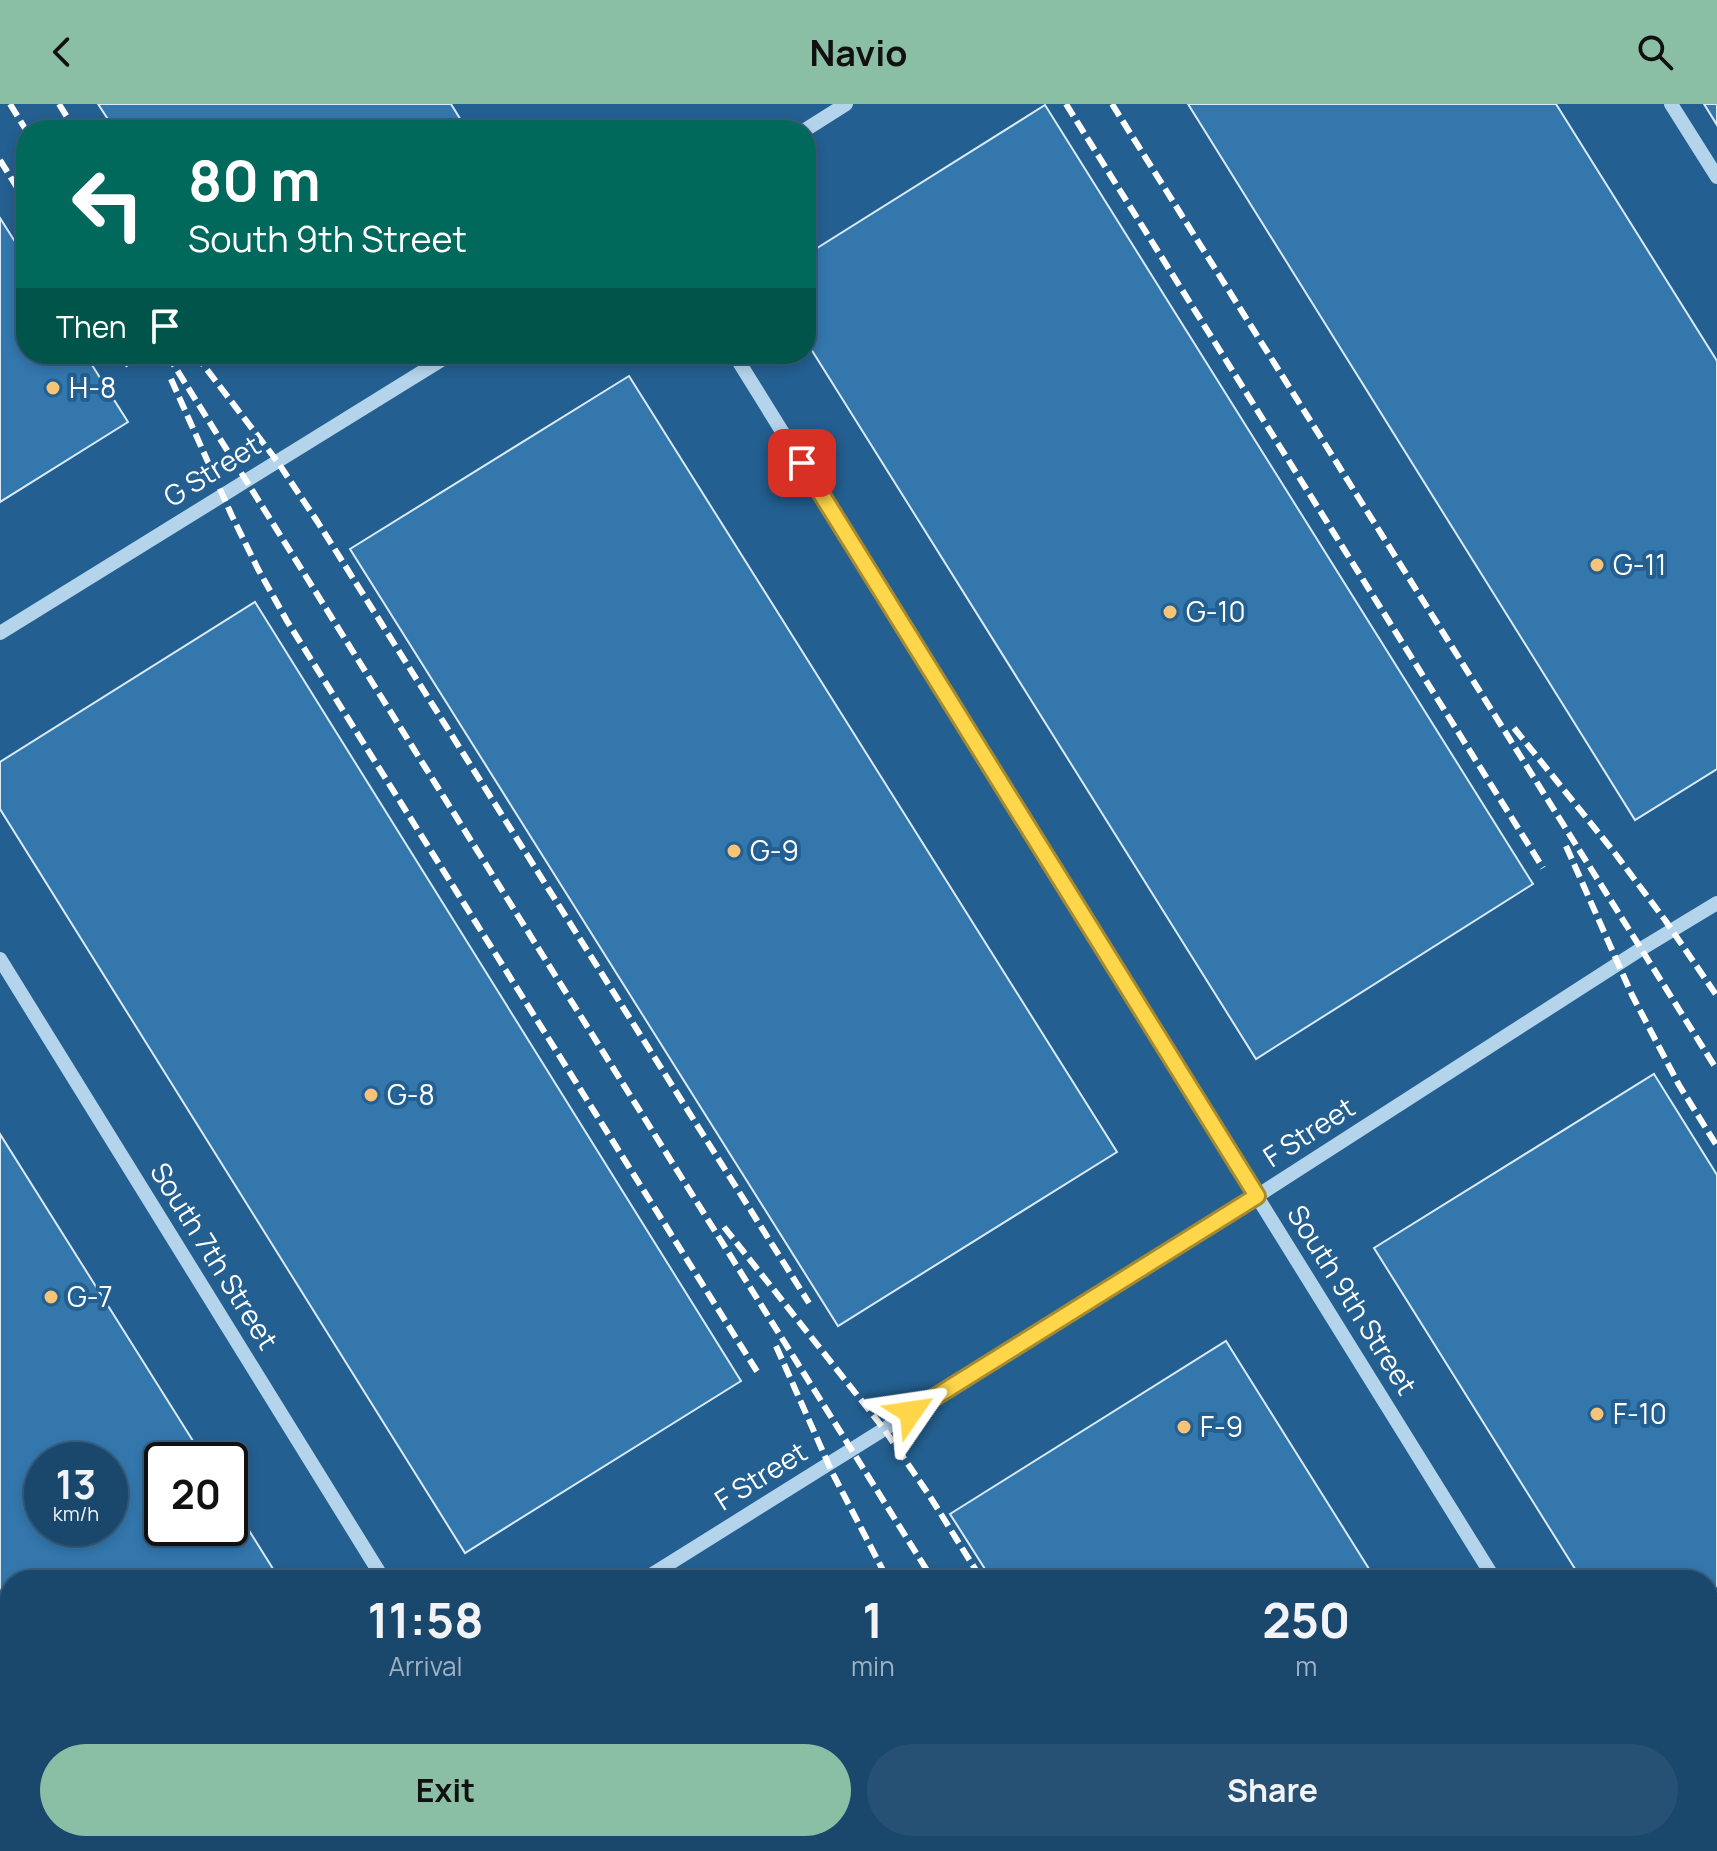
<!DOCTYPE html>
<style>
body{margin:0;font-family:Manrope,sans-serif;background:#275174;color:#f1f3f6;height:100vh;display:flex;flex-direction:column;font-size:30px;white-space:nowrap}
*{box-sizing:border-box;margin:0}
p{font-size:26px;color:#9fb2c2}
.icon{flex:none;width:44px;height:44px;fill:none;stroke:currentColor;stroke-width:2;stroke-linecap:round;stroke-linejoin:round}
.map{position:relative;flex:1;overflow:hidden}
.sheet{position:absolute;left:0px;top:1466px;width:1718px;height:282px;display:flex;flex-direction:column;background:#1a476c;border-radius:32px 32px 0 0;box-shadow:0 4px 12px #0003,0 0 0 2px #385f7f}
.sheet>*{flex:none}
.guide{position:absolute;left:16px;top:16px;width:800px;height:244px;border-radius:32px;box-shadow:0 4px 12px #0003,0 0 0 2px #385f7f;background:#00695c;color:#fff;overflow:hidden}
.speed{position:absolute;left:24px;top:1338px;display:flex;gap:16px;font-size:40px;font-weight:700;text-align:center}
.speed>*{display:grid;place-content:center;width:104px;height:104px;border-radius:50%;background:#1a476c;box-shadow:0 4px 12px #0003,0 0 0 2px #385f7f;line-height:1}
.speed small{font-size:20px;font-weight:400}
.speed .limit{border:4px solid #111;border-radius:12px;background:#fff;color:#111}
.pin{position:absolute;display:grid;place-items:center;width:68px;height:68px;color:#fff;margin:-34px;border-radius:16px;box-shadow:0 4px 12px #0006}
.me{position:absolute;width:88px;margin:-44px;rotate:58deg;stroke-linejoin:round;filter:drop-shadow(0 0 6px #0008)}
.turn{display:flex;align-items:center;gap:28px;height:168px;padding:0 40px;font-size:36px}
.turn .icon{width:104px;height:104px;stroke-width:2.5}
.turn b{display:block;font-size:56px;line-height:68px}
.then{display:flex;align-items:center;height:76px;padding:0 40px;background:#0003;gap:16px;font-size:30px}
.eta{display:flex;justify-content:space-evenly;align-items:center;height:136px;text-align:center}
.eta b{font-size:48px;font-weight:700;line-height:56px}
.primary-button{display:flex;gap:16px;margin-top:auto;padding:16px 40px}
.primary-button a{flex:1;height:92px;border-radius:48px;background:#8abfa5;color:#111;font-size:32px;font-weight:700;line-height:92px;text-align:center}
.primary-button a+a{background:#275174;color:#f1f3f6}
header{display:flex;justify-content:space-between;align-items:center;height:104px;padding:0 40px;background:#8abfa5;color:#111;font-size:36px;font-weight:700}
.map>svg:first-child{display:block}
</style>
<header><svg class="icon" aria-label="back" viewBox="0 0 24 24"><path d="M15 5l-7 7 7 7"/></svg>Navio<svg class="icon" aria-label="search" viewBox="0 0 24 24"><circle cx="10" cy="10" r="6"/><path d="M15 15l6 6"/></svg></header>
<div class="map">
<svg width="1717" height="1747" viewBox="0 0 1717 1747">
<rect width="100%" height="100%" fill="#235f90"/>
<g fill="#3377ad" stroke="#d9ebf9" stroke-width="2" fill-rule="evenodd">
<polygon points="98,0 451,0 467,26 115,26"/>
<polygon points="1188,0 1556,0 1717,257 1717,665 1635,716"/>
<polygon points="1704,0 1717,0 1717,21"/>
<polygon points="1045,1 1533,780 1256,955 806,237 806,151"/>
<polygon points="0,114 26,155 26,250 85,250 128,318 0,398"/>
<polygon points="629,272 1117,1048 838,1222 350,445"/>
<polygon points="255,498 741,1277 465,1449 0,705 0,658"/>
<polygon points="1654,970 1717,1071 1717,1692 1708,1678 1708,1476 1582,1476 1374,1144"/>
<path d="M0,1030L205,1356H162V1424H230V1396L280,1476H10V1669L0,1653ZM42,1356H110V1424H42Z"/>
<polygon points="1226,1237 1376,1476 992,1476 950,1410"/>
<polygon points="861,1467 866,1476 845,1476"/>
<polygon points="425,1738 457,1738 463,1747 411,1747"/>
<polygon points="661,1738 1030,1738 1036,1747 667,1747"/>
<polygon points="1156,1738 1540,1738 1546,1747 1162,1747"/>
</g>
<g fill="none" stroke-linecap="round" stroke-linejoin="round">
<g stroke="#b4d4ec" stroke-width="14">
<polyline points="1671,0 1717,73"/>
<polyline points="805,26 846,0"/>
<polyline points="734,250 1495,1476"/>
<polyline points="0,529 451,250"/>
<polyline points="0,855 384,1476"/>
<polyline points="643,1476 1257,1092 1641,845 1717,799"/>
<polyline points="546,1738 551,1747"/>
<polyline points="1658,1738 1663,1747"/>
<polyline points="210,1747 225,1738"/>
</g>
<g stroke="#fff" stroke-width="6" stroke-dasharray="14 6" stroke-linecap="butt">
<polyline points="10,0 26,26"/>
<polyline points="59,0 75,26"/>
<polyline points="1066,0 1543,764"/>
<polyline points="1112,0 1717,966"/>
<polyline points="0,56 26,98"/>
<polyline points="121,250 130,264"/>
<polyline points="167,250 933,1476"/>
<polyline points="195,250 277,357 317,417 809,1199"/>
<polyline points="171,275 232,412 258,465 287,517 758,1269"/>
<polyline points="1514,624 1614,748 1665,816 1717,892"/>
<polyline points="1566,742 1632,891 1679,981 1717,1042"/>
<polyline points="724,1123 884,1325 929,1391 982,1476"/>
<polyline points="776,1242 832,1368 888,1476"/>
<polyline points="0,1700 10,1712"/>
<polyline points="30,1738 37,1747"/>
<polyline points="1051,1738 1057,1747"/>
<polyline points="1097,1738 1103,1747"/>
<polyline points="1145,1738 1151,1747"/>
<polyline points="0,1744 2,1747"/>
</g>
</g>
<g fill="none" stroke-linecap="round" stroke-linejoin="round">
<defs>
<polyline id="route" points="802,359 1257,1092 911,1308"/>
</defs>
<use href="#route" stroke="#a68a30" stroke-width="20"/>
<use href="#route" stroke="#ffd54a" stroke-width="14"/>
</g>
<g fill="#f7c477" stroke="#235f90" stroke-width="3">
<circle cx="53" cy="284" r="8"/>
<circle cx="1597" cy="461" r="8"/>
<circle cx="1170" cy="508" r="8"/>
<circle cx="734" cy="747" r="8"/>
<circle cx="371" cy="991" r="8"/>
<circle cx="51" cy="1193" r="8"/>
<circle cx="1597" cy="1310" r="8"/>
<circle cx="1184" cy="1323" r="8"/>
</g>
<g text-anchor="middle" stroke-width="8" stroke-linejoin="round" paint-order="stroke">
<g font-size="28" fill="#fff" stroke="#235f90" text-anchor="start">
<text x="69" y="294">H-8</text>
<text x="1613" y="471">G-11</text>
<text x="1186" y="518">G-10</text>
<text x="750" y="757">G-9</text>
<text x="387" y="1001">G-8</text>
<text x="67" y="1203">G-7</text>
<text x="1613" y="1320">F-10</text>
<text x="1200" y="1333">F-9</text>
</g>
<g font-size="28" fill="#fff" stroke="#235f90">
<text transform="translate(212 367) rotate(-32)" y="10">G Street</text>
<text transform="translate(1309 1028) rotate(-33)" y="10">F Street</text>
<text transform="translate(214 1152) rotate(58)" y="10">South 7th Street</text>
<text transform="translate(1352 1196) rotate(58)" y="10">South 9th Street</text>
<text transform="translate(761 1372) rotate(-32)" y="10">F Street</text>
</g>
</g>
</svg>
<div class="speed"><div>13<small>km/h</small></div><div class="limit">20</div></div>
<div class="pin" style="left:802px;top:359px;background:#d93025"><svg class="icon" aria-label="arrive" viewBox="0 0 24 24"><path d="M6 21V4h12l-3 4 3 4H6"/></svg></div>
<svg class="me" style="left:911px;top:1308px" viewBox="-20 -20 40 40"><path d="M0-17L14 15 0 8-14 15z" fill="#ffd54a" stroke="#fff" stroke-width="4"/></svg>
<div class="guide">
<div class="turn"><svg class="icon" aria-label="left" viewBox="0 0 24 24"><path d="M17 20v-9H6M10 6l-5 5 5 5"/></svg><div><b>80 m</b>South 9th Street</div></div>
<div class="then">Then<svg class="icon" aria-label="arrive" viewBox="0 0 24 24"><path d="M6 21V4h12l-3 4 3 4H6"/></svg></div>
</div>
<section class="sheet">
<div class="eta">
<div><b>11:58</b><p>Arrival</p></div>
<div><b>1</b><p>min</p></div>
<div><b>250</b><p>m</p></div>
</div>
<div class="primary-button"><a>Exit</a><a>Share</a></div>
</section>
</div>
